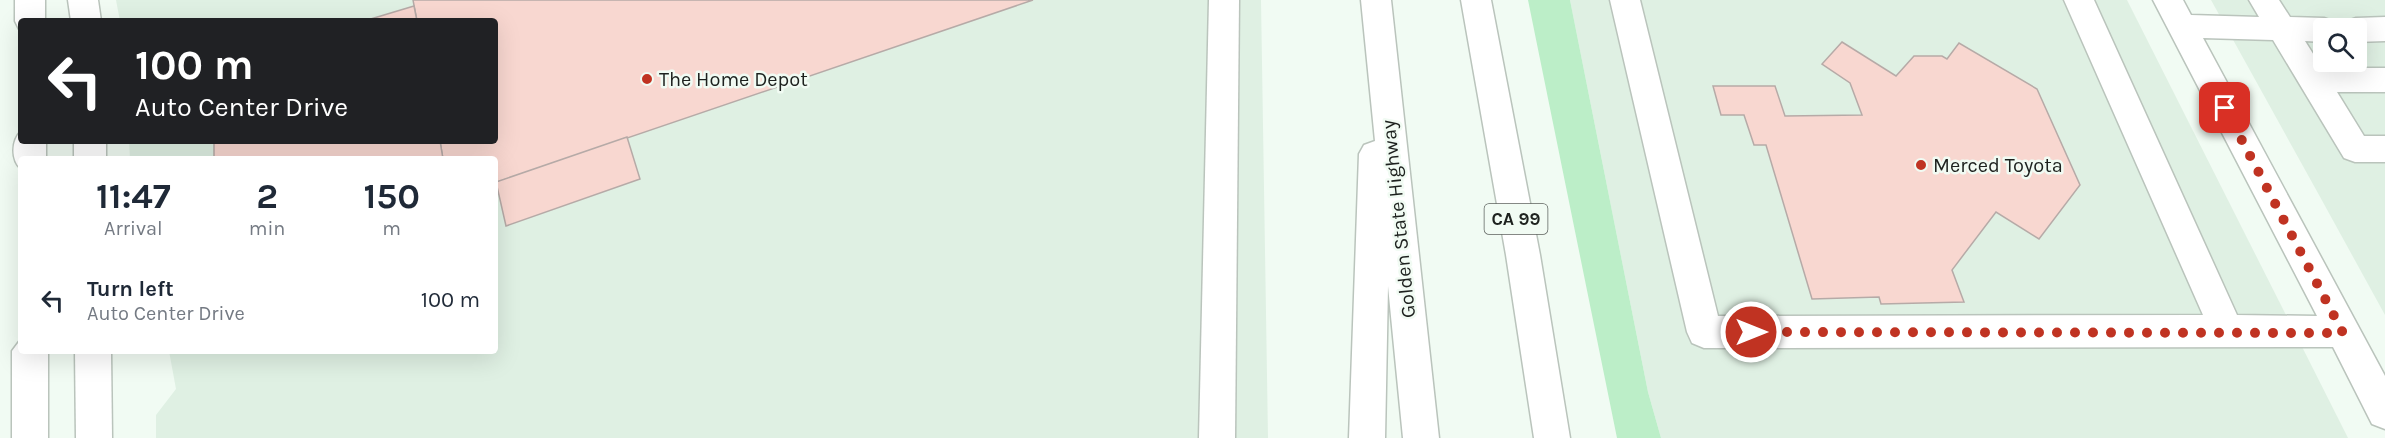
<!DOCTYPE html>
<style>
body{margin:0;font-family:Karla,sans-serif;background:#f6f6f7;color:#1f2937;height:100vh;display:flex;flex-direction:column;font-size:22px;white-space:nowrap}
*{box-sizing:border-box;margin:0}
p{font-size:20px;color:#747a83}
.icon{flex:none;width:33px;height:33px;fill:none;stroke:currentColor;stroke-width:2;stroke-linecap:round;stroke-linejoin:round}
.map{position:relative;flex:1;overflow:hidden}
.side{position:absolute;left:18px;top:156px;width:480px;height:198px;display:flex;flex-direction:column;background:#fff;border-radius:6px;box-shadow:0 6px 24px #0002}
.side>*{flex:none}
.hud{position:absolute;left:18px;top:18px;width:480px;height:126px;border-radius:6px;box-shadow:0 6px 24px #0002;background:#202124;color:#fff;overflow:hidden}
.buttons{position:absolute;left:2313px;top:18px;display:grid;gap:12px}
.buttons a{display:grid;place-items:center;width:54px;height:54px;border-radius:6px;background:#fff;box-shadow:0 6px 24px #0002;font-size:30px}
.pin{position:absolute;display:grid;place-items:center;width:51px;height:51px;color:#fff;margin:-26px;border-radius:12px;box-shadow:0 3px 9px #0006}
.me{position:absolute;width:66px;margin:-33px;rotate:90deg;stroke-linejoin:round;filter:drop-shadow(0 0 4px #0008)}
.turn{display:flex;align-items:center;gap:21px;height:126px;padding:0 18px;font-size:27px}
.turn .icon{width:78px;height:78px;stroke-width:2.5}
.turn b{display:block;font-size:42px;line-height:51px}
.eta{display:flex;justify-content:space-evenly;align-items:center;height:102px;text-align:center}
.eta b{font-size:36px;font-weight:700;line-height:42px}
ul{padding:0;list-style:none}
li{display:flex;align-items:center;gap:18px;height:84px;padding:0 18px}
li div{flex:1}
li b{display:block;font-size:22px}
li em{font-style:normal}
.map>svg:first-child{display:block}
</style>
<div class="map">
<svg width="2385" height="438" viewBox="0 0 2385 438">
<rect width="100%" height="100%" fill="#f1fbf3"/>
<g fill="#dff0e3" fill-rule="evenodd">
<polygon points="116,0 1261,0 1268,438 156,438 156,415 176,389 169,351 495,351 495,159 130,159 129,141 495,141 495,21 120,21"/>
<polygon points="1570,0 2127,0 2348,438 1661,438 1648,392"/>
<path d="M2211,0H2385V315L2319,195ZM2324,28H2356V62H2324Z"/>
</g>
<polygon fill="#bceec8" points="1528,0 1570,0 1648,392 1661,438 1617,438"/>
<g fill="#f8d7d0" stroke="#b6aaa7" stroke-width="1.5">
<polygon points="413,0 1033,0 495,183 495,159 443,159 440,141 495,141 495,21 417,21"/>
<polygon points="414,6 417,21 364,21"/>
<polygon points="1842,42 1896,76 1914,56 1942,56 1947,59 1959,43 2037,89 2080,185 2039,239 1996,212 1952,270 1964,302 1881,304 1879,297 1812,299 1766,145 1754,145 1744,115 1721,115 1713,86 1775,86 1785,116 1862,115 1850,83 1822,64"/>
<polygon points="627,137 640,179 506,226 496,182"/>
<polygon points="214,141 440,141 443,159 214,159"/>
</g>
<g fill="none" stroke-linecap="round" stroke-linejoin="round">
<defs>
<g id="minor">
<polygon points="1209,0 1239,0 1235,438 1199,438"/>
<polygon points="1610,0 1640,0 1718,316 2203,315 2064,0 2094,0 2237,315 2317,316 2153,0 2183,0 2191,15 2259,17 2249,0 2279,0 2290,17 2324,18 2335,22 2338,28 2324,28 2324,42 2305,41 2322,68 2385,68 2385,92 2337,92 2364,136 2385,136 2385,162 2355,162 2344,158 2273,40 2203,38 2385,376 2385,429 2372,424 2333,347 1704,348 1692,343 1687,332"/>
<polygon points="2385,17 2385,41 2356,42 2356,28 2342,28 2345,22 2356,18"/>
</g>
<g id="major">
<polygon points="15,0 45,0 45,21 21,21 19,29 15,21"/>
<polygon points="68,0 98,0 101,21 71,21"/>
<path d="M21,131V141H46V159H21V169C11,160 11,141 21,131Z"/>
<rect x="74" y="141" width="32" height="18"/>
<polygon points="21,339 21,351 48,351 48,438 12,438 12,351"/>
<polygon points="75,351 111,351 112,438 76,438"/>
</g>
<g id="highway">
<polygon points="1361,0 1391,0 1439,438 1403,438 1388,286 1385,438 1349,438 1359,154 1364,145 1375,141"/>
<polygon points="1461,0 1491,0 1540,255 1570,438 1534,438 1506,255"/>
</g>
</defs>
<use href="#minor" stroke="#bac4bc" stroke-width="3"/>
<use href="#major" stroke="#bac4bc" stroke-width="3"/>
<use href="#highway" stroke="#bac4bc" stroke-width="3"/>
<use href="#minor" fill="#fff" fill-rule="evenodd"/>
<use href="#major" fill="#fff" fill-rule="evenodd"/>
<use href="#highway" fill="#fff" fill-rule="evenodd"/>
</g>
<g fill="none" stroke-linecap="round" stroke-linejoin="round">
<polyline stroke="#c03322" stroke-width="10" stroke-dasharray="0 18" points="1751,332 2343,333 2225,108"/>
</g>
<g fill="#c03322" stroke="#f1fbf3" stroke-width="2">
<circle cx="647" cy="79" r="6"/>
<circle cx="1921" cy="165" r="6"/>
</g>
<g text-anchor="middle" stroke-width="5" stroke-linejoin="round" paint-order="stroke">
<rect fill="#f1fbf3" stroke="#5d625e" stroke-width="1.5" x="1484.5" y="204" width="63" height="30" rx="4.5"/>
<g font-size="18" font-weight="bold" fill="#1d211e">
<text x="1516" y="225">CA 99</text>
</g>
<g font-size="20" fill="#1d211e" stroke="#f1fbf3" text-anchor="start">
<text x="659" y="86">The Home Depot</text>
<text x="1933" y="172">Merced Toyota</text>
</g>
<g font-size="20" fill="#1d211e" stroke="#f1fbf3">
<text transform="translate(1398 219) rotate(-96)" y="7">Golden State Highway</text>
</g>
</g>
</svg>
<div class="buttons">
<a><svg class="icon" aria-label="search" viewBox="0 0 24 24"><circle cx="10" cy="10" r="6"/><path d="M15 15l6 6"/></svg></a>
</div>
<div class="pin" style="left:2225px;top:108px;background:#d93025"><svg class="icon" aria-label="arrive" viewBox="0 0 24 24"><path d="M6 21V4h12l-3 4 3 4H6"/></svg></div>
<svg class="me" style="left:1751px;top:332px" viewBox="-20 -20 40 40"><circle r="17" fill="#c03322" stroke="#fff" stroke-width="3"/><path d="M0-11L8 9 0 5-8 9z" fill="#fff"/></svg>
<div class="hud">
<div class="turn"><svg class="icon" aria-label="left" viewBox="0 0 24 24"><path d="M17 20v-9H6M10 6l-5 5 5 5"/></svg><div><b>100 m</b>Auto Center Drive</div></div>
</div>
<section class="side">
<div class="eta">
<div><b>11:47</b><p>Arrival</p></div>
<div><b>2</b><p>min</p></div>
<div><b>150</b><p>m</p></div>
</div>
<ul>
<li><svg class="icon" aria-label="left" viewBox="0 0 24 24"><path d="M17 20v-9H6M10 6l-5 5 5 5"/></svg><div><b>Turn left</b><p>Auto Center Drive</p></div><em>100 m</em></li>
</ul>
</section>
</div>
